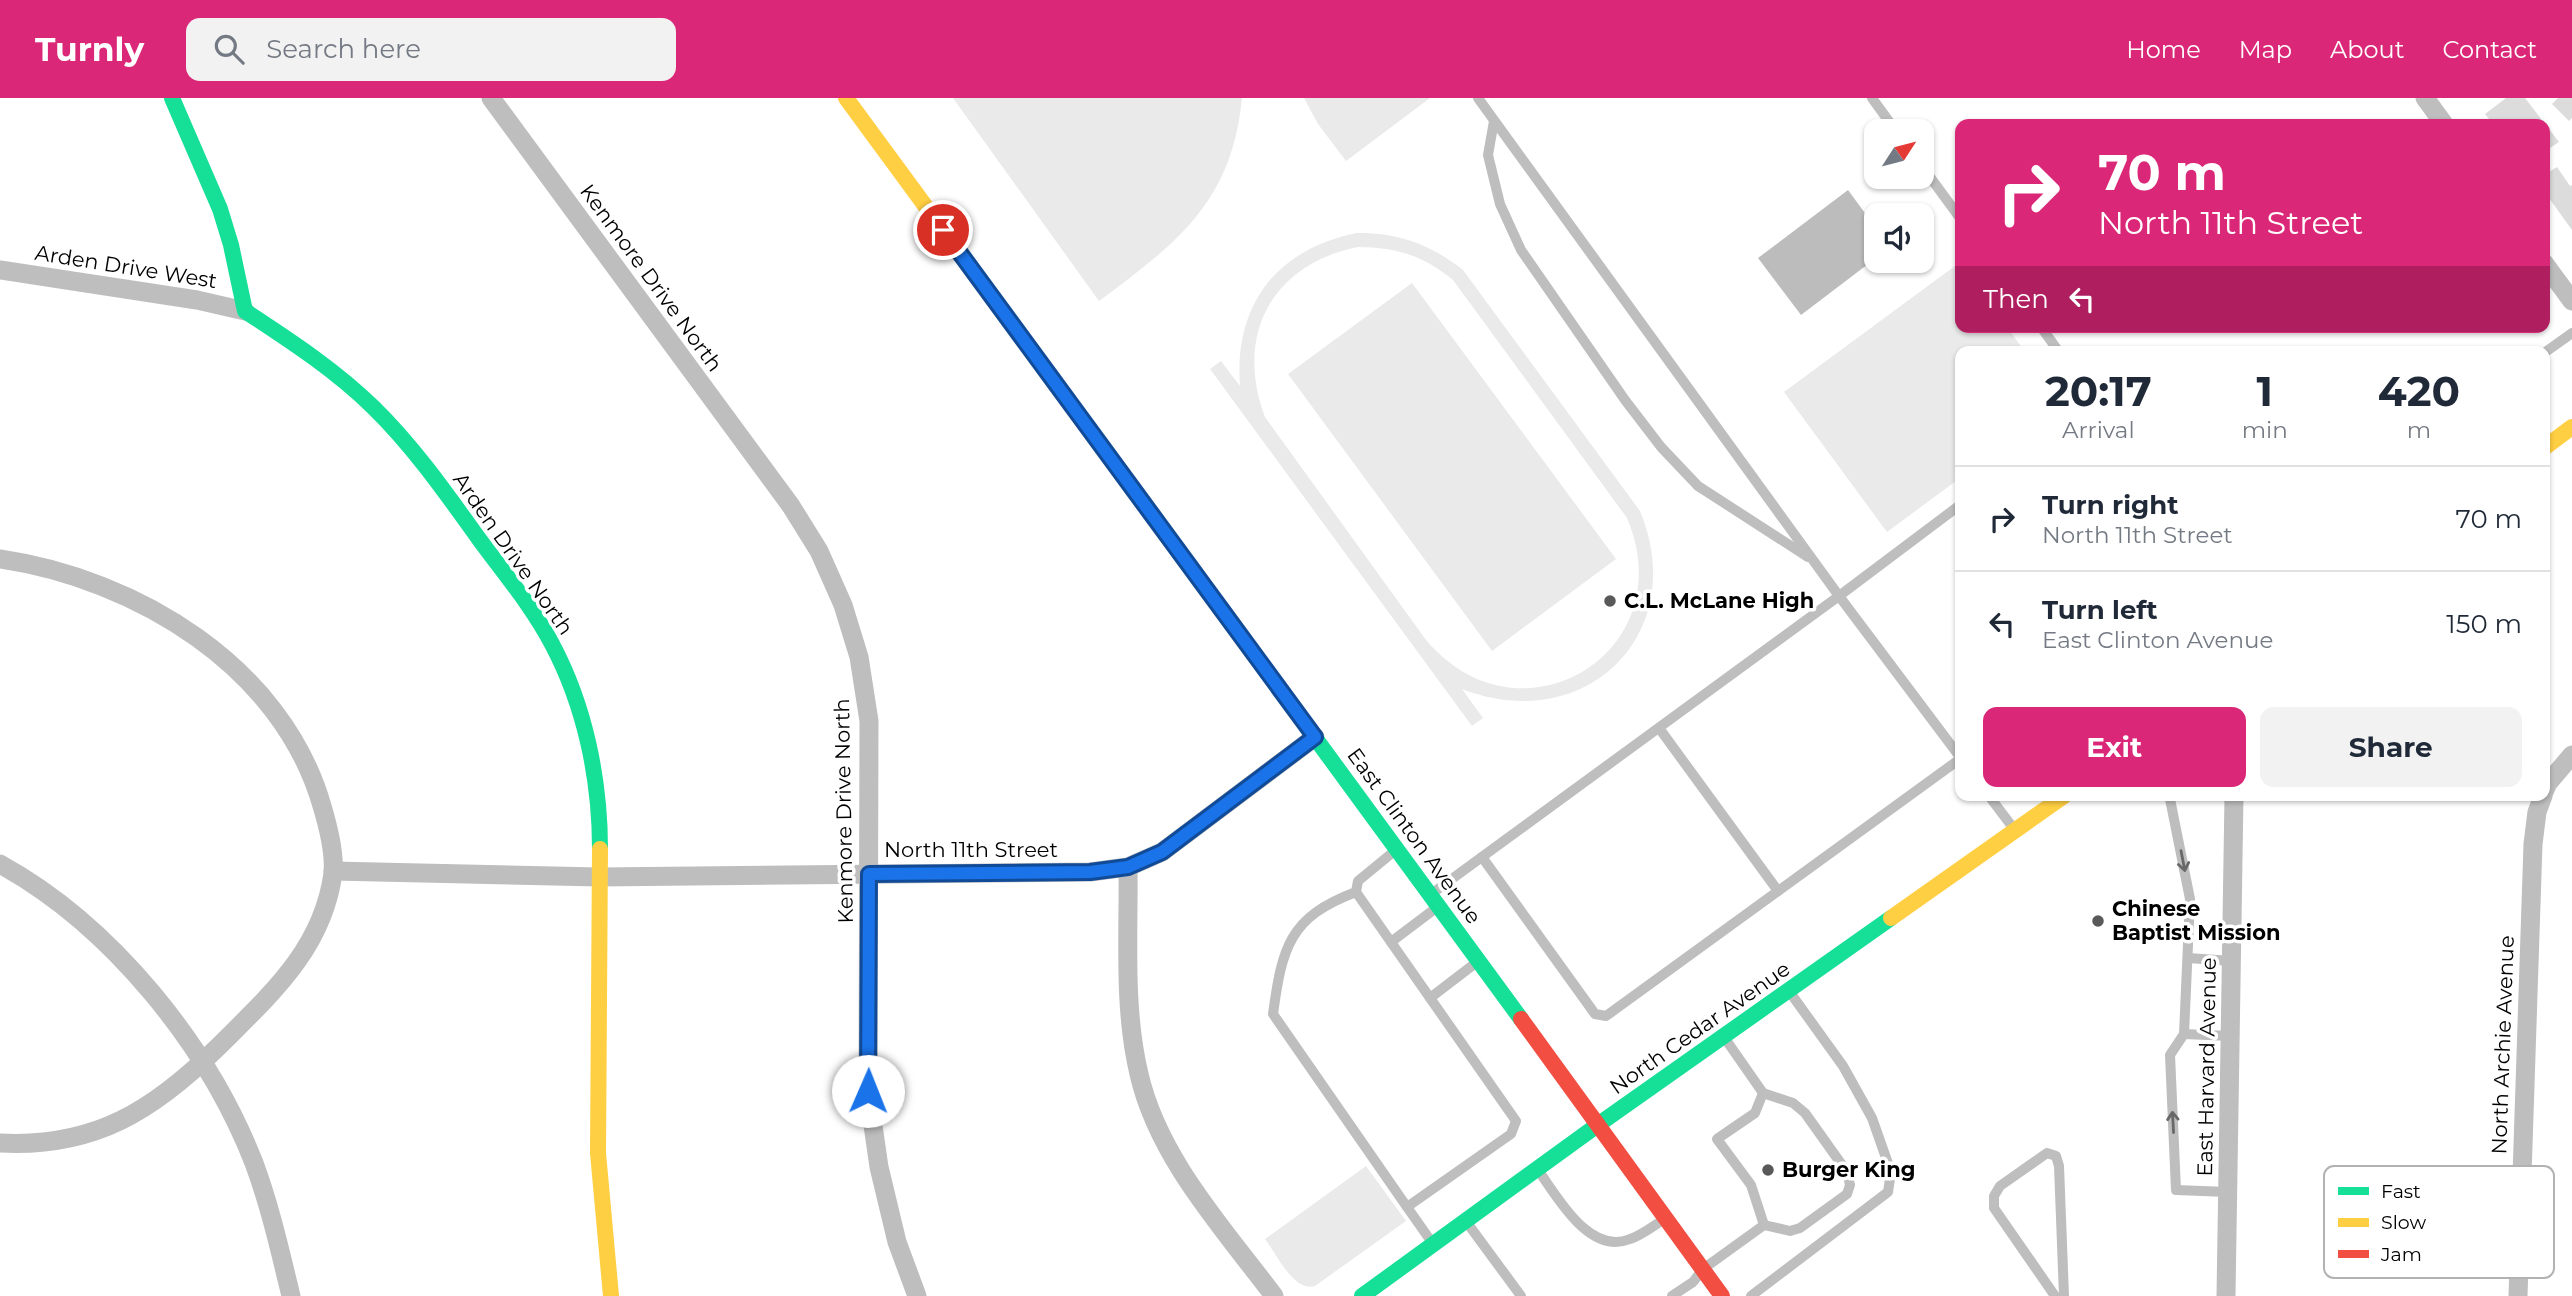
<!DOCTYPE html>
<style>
body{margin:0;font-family:Montserrat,sans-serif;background:#f2f2f3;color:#1f2937;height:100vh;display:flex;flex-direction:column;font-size:26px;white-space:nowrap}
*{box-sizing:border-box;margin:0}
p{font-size:23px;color:#747a83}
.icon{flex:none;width:38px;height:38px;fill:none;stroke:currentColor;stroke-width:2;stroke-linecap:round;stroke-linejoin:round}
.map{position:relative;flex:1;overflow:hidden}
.panel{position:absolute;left:1955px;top:248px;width:595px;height:455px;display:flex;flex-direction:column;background:#fff;border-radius:14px;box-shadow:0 2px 5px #0004}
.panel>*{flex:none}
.top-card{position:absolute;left:1955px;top:21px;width:595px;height:214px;border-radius:14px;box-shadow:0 2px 5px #0004;background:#db2777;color:#fff;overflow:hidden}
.needle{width:46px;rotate:54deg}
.buttons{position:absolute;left:1864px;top:21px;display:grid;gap:14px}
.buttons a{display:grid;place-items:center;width:70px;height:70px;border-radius:14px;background:#fff;box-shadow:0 2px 5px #0004;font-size:35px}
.pin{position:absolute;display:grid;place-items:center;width:60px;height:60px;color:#fff;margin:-30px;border:4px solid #fff;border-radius:50%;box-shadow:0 2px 7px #0007}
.me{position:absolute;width:77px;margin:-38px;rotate:1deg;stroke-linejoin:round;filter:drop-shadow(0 0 5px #0008)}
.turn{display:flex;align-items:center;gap:24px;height:147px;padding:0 28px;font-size:32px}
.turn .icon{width:91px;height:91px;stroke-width:2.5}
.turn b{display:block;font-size:49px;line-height:60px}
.then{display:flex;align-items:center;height:66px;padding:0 28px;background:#0003;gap:14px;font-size:26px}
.eta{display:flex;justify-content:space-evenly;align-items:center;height:119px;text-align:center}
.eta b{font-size:42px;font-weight:700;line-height:49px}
.button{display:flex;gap:14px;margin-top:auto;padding:14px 28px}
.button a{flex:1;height:80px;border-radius:14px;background:#db2777;color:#fff;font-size:28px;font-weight:700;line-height:80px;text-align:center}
.button a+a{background:#f2f2f3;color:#1f2937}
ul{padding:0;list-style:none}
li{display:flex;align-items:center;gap:21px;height:105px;padding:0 28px;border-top:2px solid #e0e1e3}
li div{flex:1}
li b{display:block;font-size:26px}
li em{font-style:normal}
header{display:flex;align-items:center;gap:42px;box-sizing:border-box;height:98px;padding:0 35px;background:#db2777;color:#fff}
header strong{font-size:33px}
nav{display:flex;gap:38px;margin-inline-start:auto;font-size:24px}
.search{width:490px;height:63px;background:#f2f2f3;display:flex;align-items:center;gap:18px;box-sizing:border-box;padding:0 24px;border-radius:14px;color:#747a83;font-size:26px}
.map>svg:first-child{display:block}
</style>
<header>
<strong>Turnly</strong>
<div class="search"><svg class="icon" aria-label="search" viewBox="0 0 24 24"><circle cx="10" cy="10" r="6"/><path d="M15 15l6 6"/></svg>Search here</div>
<nav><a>Home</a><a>Map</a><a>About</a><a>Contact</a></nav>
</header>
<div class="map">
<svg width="2572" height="1198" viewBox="0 0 2572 1198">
<rect width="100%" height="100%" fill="#fff"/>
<g fill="#eaeaea" fill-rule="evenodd">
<path d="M953,0H1242C1232,104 1177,145 1099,203Z"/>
<polygon points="1304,0 1430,0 1346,63 1318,26"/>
<path d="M1357,135C1399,135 1430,146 1463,172L1640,413C1691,536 1585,639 1462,591L1483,620L1472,628L1210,271L1221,263L1240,288C1234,206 1277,151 1357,135ZM1358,149C1396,149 1424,158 1453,182L1627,420C1684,554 1521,654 1426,542L1265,319C1234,237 1272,166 1358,149Z"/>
<polygon points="1959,165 1960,229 2007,229 2025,254 1960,254 1960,380 1887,434 1784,294"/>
<polygon points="1412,185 1616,461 1492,553 1288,276"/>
<path d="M1366,1068L1406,1123L1315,1188C1294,1195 1276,1155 1265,1141Z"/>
</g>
<polygon fill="#bcbcbc" points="1848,92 1876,130 1876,160 1801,217 1758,160"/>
<g fill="#dcdcdc">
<polygon points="2506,0 2525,0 2559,44 2544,54 2544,26 2493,26 2485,16"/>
<polygon points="2558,0 2572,0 2572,20 2569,23 2552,6"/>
<polygon points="2557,69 2570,88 2572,87 2572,132 2544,93 2544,77"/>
</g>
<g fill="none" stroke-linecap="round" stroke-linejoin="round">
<g stroke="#bebebe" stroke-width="10">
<polyline points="1478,0 1839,498 1960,407"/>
<polyline points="1872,0 1896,33"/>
<polyline points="1494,23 1488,57 1500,106 1521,152 1625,302 1661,349 1698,388 1808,459"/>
<polyline points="1922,68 1960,120"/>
<polyline points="2041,229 2059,254"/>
<polyline points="2544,255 2572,235"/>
<polyline points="1659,630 1778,793"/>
<polyline points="1989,698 2014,731"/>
<polyline points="2174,698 2170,701 2190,801 2184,936 2170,957 2176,1092 2228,1094"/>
<polyline points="1397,751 1358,783 1356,794 1516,1023 1511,1036 1407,1109 1433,1146"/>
<polyline points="1482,759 1595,916 1606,918 1960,661"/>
<path d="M1356,794C1289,819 1282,850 1273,916L1407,1109"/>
<polyline points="1434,794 1839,498 1960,659"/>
<polyline points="1391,844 1436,810"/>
<polyline points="2188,860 2232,863"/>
<polyline points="1430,900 1477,864"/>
<polyline points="2184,936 2230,938"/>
<polyline points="1763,995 1793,1005 1805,1015 1847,1074 1850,1087 1847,1096 1800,1130 1790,1133 1764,1127"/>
<path d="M1538,1072C1557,1098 1589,1158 1630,1141C1642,1137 1653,1128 1663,1122"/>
<polyline points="1468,1126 1521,1198"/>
<polyline points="1672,1198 1693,1184 1703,1171 1764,1127 1751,1087 1717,1041 1755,1015 1763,995 1724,939"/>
<polyline points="1751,1198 1888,1094 1891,1074 1872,1020 1843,968 1789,893"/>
<polyline points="2055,1198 1994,1110 1994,1098 2000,1088 2047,1055 2056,1058 2059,1068 2064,1198"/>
</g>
<g stroke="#bebebe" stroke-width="19">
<polyline points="491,0 791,408 819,453 843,507 859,559 869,623 868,993 879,1069 897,1144 917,1198"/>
<polyline points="2425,0 2444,26"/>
<polyline points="2544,165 2572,203"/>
<polyline points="0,172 197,202 245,213"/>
<path d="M0,461C136,481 282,568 322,708C328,728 335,754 333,775C323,851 270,897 219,948C154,1012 95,1050 0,1045"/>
<polyline points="2544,694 2548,685 2572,657"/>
<path d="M0,766C111,827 208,947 254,1065C270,1108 280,1153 291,1198"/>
<path d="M1128,769C1129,837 1123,909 1139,976C1158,1060 1224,1131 1274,1198"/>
<polyline points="333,773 599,779 1090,774 1128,769 1162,754 1315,639"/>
<polyline points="2226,1198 2234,698"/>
<polyline points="2518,1198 2533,746 2537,714 2543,698"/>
</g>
<g stroke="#16e098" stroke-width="16">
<path d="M172,0L220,111L231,147L245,213C289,242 334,271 373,309C413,348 446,395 479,441C504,475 532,508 552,546C585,608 600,681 600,751"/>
<polyline points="1001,211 1521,921"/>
<polyline points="1362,1198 1599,1026 1891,820"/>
</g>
<g stroke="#ffcf43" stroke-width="16">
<polyline points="846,0 1001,211"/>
<polyline points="2544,350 2572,329"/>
<polyline points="600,751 598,1055 611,1198"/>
<polyline points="1891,820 2064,698"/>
</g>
<polyline stroke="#f24e42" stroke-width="16" points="1521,921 1722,1198"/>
</g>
<defs><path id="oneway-shaft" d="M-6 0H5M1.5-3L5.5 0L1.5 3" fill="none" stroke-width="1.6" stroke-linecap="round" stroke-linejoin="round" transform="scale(1.75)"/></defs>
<g stroke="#686868">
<use href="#oneway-shaft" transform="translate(2183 763) rotate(79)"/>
<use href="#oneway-shaft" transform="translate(2173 1024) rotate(-93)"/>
</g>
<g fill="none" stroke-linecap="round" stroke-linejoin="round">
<defs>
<polyline id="route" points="868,993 869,776 1090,774 1128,769 1162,754 1315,639 943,132"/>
</defs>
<use href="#route" stroke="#114b97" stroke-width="18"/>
<use href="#route" stroke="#1a73e8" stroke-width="12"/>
</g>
<g fill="#595959" stroke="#fff" stroke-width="2.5">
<circle cx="1610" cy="503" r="7"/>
<circle cx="2098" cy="823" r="7"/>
<circle cx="1768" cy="1072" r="7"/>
</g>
<g text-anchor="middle" stroke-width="7" stroke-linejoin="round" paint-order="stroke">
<g font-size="21" fill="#000" stroke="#fff">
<text transform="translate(126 169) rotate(9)" y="7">Arden Drive West</text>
<text transform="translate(651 180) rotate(54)" y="7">Kenmore Drive North</text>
<text transform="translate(513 456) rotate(55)" y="7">Arden Drive North</text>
<text transform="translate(844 713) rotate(-91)" y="7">Kenmore Drive North</text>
<text transform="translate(1414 738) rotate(54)" y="7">East Clinton Avenue</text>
<text x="971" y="759">North 11th Street</text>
<text transform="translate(1700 930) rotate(-35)" y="7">North Cedar Avenue</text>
<text transform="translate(2503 947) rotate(-88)" y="7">North Archie Avenue</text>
<text transform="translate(2207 969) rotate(-89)" y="7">East Harvard Avenue</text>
</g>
<g font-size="21" font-weight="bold" fill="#000" stroke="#fff" text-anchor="start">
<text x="1624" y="510">C.L. McLane High</text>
<text x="2112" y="818">Chinese<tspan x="2112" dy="24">Baptist Mission</tspan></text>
<text x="1782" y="1079">Burger King</text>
</g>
</g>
<rect x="2324" y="1068" width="230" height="112" rx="10" fill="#fff" stroke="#b2b2b2" stroke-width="2"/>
<rect x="2338" y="1089" width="31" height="8" fill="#16e098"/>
<rect x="2338" y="1120" width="31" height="9" fill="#ffcf43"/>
<rect x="2338" y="1152" width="31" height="8" fill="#f24e42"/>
<g font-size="19" fill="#000">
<text x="2381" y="1100">Fast</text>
<text x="2381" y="1131">Slow</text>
<text x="2381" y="1163">Jam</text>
</g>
</svg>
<div class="buttons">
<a><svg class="needle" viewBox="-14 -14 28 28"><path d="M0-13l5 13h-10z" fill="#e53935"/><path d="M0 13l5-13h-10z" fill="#747a83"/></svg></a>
<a><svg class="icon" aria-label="sound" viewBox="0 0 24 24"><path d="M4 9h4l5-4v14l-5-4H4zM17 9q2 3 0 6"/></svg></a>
</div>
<div class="pin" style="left:943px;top:132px;background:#d93025"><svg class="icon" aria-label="arrive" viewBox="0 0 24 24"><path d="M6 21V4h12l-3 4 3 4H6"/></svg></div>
<svg class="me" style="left:868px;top:993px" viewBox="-20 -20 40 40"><circle r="19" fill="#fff"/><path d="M0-13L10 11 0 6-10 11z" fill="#1a73e8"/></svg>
<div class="top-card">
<div class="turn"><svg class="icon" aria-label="right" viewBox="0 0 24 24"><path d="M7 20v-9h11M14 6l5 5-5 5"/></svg><div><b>70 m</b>North 11th Street</div></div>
<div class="then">Then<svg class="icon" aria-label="left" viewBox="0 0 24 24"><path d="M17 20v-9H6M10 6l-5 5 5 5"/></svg></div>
</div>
<section class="panel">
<div class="eta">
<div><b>20:17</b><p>Arrival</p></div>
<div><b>1</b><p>min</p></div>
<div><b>420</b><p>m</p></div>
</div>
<ul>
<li><svg class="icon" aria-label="right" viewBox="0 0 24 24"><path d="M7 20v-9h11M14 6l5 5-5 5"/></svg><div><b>Turn right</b><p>North 11th Street</p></div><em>70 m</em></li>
<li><svg class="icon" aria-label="left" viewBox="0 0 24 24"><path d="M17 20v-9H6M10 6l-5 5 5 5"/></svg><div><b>Turn left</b><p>East Clinton Avenue</p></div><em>150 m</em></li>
</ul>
<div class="button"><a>Exit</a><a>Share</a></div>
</section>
</div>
